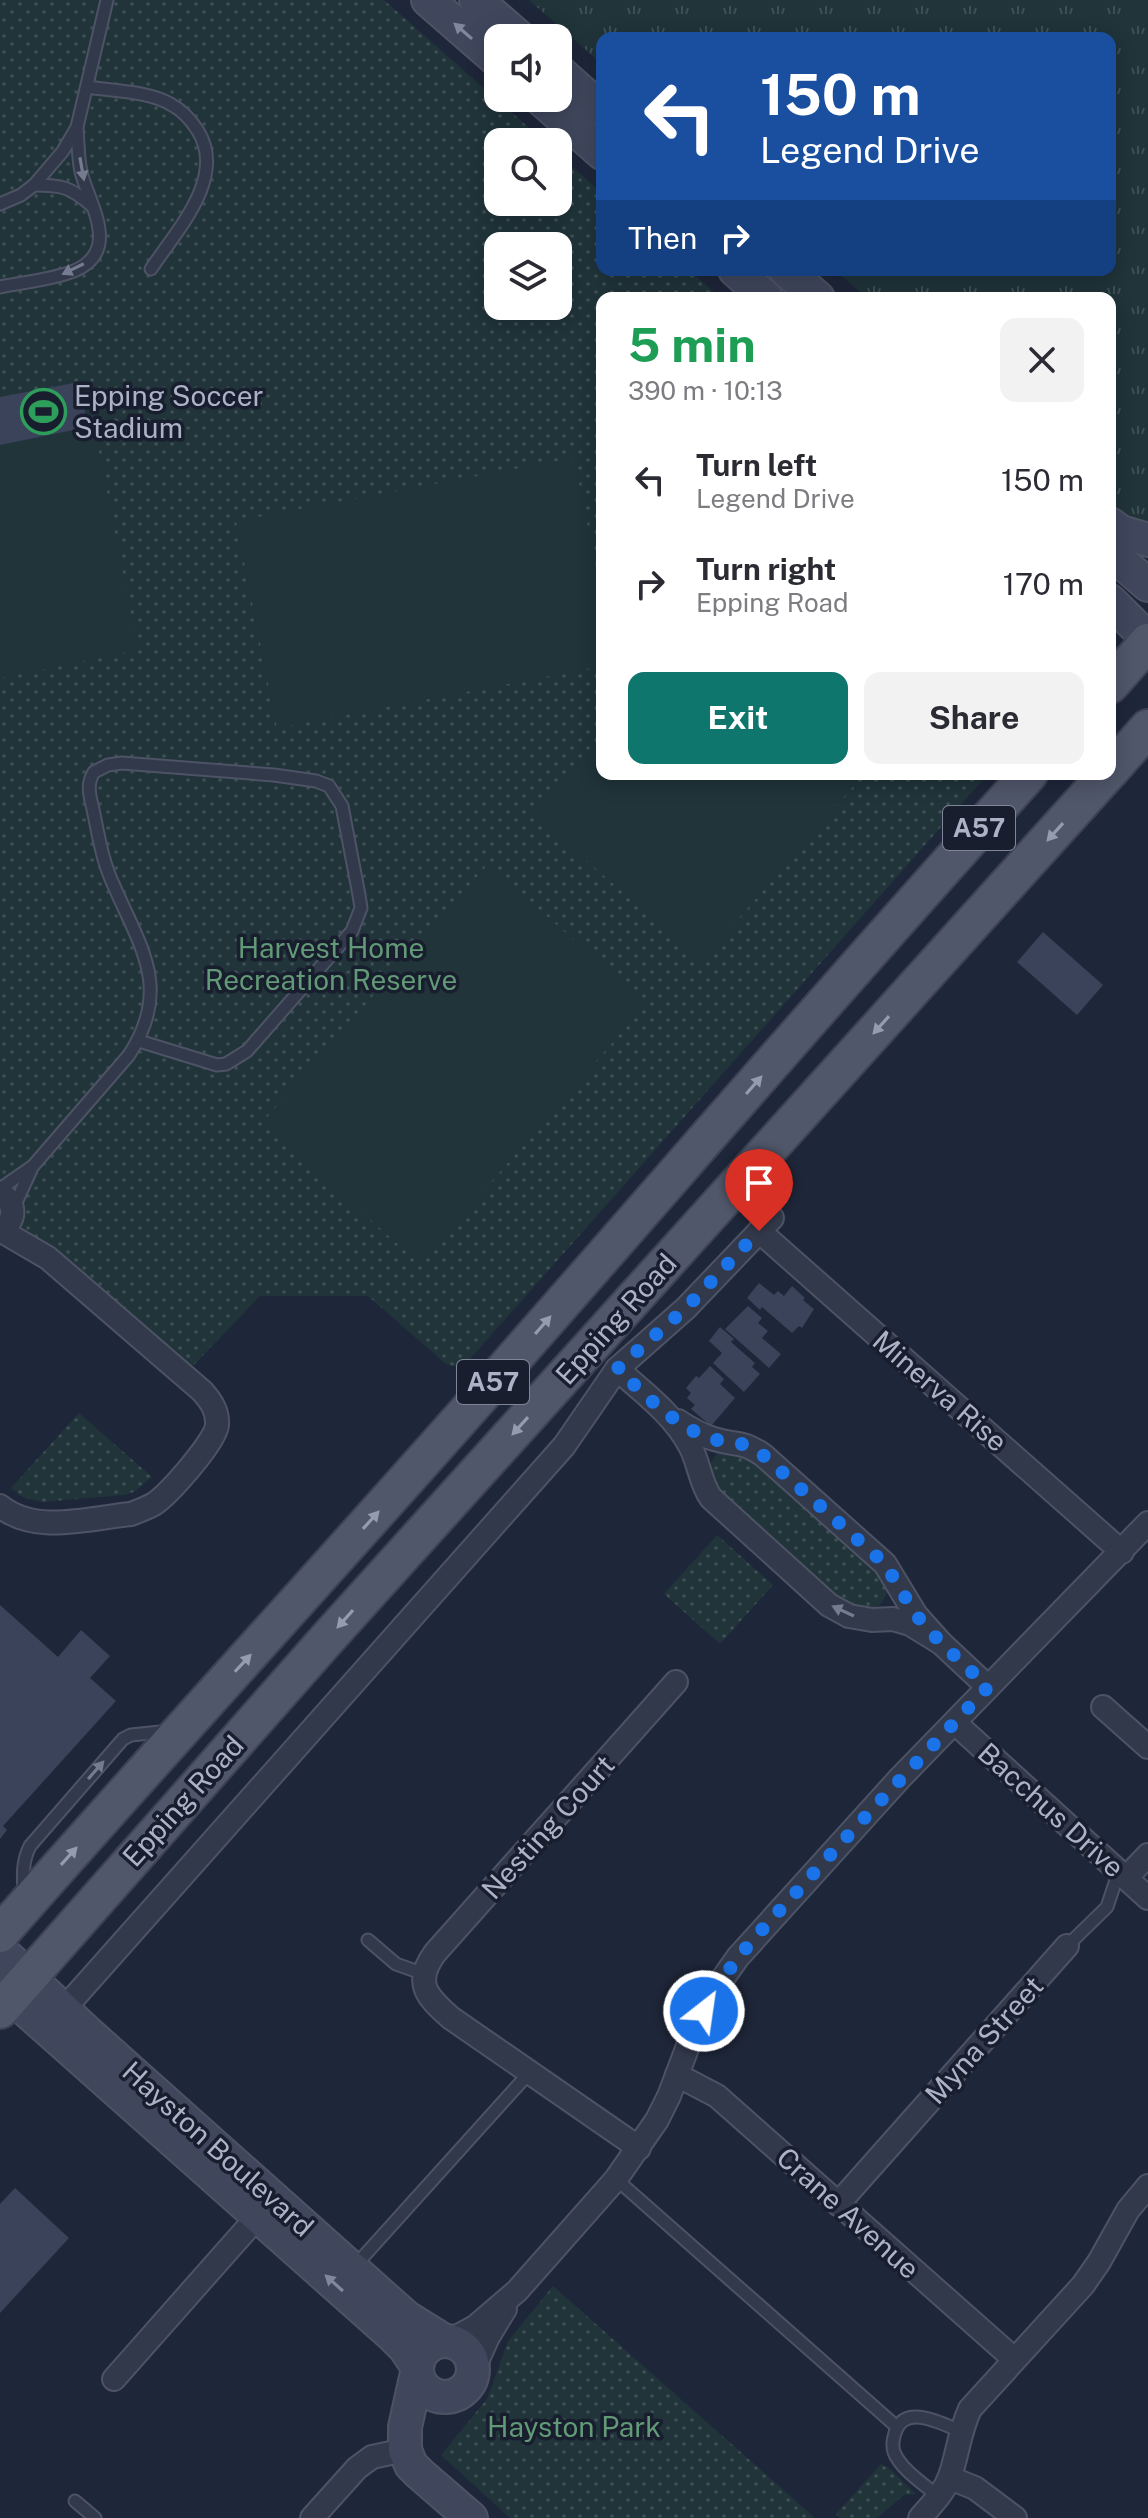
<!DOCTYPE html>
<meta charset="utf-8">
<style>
body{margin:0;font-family:"Public Sans",sans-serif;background:#f2f2f3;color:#2b2b33;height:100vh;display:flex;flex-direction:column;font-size:30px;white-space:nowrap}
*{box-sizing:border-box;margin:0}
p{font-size:26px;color:#7c7c81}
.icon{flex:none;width:44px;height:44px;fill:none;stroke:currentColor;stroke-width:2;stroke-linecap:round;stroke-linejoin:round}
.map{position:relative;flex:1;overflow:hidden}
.drawer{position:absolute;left:596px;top:292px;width:520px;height:488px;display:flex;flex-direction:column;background:#fff;border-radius:16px;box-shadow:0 4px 20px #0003}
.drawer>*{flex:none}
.guide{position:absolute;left:596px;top:32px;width:520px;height:244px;border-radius:16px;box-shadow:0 4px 20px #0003;background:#1a4fa0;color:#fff;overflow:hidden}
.fabs{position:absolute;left:484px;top:24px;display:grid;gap:16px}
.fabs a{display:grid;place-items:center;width:88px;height:88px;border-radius:16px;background:#fff;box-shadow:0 4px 20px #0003;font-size:40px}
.pin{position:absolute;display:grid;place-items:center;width:68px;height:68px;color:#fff;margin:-82px -34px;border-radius:50% 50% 50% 0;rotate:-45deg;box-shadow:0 0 8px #0007}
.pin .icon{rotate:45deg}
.me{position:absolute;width:88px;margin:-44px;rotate:30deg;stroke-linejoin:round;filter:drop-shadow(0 0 6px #0008)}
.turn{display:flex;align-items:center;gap:28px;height:168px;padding:0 32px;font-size:36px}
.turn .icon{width:104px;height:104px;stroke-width:2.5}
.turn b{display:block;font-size:56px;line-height:68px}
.then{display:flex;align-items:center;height:76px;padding:0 32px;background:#0003;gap:16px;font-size:30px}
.round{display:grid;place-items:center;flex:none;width:84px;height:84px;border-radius:16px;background:#f2f2f3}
.overview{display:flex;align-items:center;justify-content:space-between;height:136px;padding:0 32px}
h1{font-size:48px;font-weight:700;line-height:60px;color:#1e9e55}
.primary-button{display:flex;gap:16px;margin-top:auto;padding:16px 32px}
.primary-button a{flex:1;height:92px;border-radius:16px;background:#0f766e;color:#fff;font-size:32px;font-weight:700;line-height:92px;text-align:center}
.primary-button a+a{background:#f2f2f3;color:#2b2b33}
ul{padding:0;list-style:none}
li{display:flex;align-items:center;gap:24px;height:104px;padding:0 32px}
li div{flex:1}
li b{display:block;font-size:30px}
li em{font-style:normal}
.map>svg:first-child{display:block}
</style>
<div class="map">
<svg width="1148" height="2518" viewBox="0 0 1148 2518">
<defs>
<pattern id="grass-tufts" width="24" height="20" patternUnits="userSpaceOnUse" patternTransform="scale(2)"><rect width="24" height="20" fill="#20343a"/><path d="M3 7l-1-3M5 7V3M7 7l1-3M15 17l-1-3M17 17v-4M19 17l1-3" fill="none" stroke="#3e4f55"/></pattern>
<pattern id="park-dots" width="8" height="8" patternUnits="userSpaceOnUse" patternTransform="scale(2)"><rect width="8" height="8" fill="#20343a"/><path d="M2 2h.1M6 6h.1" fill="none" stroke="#3e4f55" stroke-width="1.8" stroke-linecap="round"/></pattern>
</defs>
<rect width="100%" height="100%" fill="#1e2639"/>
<polygon fill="url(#grass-tufts)" points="529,0 1148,0 1148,521 1115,516 1110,512 1110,298 867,298 835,270 1110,270 1110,38 602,38 602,64"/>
<g fill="url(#park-dots)" fill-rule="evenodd">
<path d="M0,0H384L545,142H498V202H558V154L602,193V270H689L721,298H602V774H988L462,1368L446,1364L368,1296H260L192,1367L15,1221L0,1191ZM498,246H558V306H498Z"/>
<polygon points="79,1413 152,1477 134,1492 124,1495 42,1502 22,1497 11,1488"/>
<path d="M721,1450H743L875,1565L889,1589L881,1604L866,1612L840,1603L720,1497C709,1478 703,1467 721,1450Z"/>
<polygon points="717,1535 773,1585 720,1644 664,1594"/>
<polygon points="553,2286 815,2518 510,2518 441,2455 487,2399 508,2341"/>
<polygon points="881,2464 889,2468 916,2494 904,2495 877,2518 840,2518 836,2514"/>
</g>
<g fill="#20343a">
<polygon points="79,382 88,427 95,431 137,645 134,651 0,678 0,397"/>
<polygon points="574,458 602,597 602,666 277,728 236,521"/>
<polygon points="602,735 602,774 864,774 702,961 533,814"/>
<polygon points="488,864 646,1004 420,1264 262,1123"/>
</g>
<g fill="#3a435a">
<polygon points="79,382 88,427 0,445 0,397"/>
<polygon points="1043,932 1103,985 1077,1015 1017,962"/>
<polygon points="759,1283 774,1295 778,1291 784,1296 792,1286 805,1298 803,1300 814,1309 802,1328 799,1326 792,1333 762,1307 760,1310 747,1298"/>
<polygon points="748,1306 762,1318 758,1323 768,1331 762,1338 781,1354 769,1368 725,1329"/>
<polygon points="720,1327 734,1339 731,1342 755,1363 752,1367 760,1374 744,1392 713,1363 722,1353 709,1341"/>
<polygon points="710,1366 724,1379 720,1384 735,1398 711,1426 691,1409 695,1405 687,1398 691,1393 686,1388 696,1376 699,1378"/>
<polygon points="0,1605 58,1657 81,1630 110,1656 90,1678 116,1701 3,1826 7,1830 0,1839"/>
<polygon points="15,2188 69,2238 0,2313 0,2204"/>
</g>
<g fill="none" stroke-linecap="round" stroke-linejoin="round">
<defs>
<g id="lane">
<path d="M87,87C113,91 149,91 172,105C183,111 191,120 198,131C227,178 176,231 151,269"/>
<path d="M34,185C62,185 70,187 91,205"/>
<polyline points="0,204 21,195 34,185 63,151 77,127 107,0"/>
<path d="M0,287C24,282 51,280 74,271C122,251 89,204 81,172C78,158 78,142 77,128"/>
<path d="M0,1189L33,1166L129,1055C172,989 141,948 114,886C103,863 99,839 94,814C91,799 85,786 94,772L108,765L122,763L274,775L316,781L329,786L342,806L359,895L361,908L352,931L247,1051L226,1064L217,1065L139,1041"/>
<polyline points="13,1209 31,1170"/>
<path d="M24,1893C23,1875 22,1862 30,1846L123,1739L131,1735L170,1731"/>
<polyline points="368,1940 396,1964 424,1974"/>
<polyline points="1067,1946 1107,1907 1119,1871"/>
<polyline points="616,2179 897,2427"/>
<polyline points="354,2267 530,2072"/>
<path d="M939,2497C924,2484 901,2470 894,2452C892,2446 893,2439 895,2433C904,2403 941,2423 960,2431"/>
<polyline points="75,2501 95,2518"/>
</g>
<g id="street">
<path d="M0,1193C16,1203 17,1221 0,1230"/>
<polyline points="759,1231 1122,1552"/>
<path d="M617,1369C643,1392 674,1415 690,1446C699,1462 700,1483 711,1498L829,1605L849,1616L872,1620L893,1619L910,1624L941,1643"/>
<path d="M678,1421C690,1429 700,1435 714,1439C737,1446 741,1440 763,1455L885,1564L916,1615L941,1643L988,1687"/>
<path d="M0,1506C36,1535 89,1518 131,1514C139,1511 147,1508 154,1504C169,1494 216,1441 217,1425C218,1411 211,1401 202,1391L48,1258L0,1230"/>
<polyline points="1103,1707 1148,1747"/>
<polyline points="955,1723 1148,1898"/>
<polyline points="1126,1878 1148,1855"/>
<polyline points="63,2010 564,1446 617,1369 686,1308 772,1218"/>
<polyline points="677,2075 717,2096 1014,2359"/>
<path d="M639,2148L451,2018C427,1997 413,1983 435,1953L676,1682"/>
<polyline points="838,2204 1067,1946"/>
<polyline points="449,2341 475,2327 517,2291 616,2179 657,2120 669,2096 694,2030 714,1991 738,1957 900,1778 1148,1523"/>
<polyline points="474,2368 488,2337 505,2309"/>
<polyline points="114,2379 258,2216"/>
<polyline points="950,2478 975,2488 1015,2518"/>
<polyline points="312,2518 357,2468 372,2457 405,2450"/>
<path d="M920,2518C931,2505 944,2493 950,2476C958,2453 959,2433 970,2409L1083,2285L1099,2262L1128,2210L1148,2186"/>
</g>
<g id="secondary">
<polyline points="428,0 498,61"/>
<polyline points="476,0 520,38"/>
<polyline points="558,71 602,110"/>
<polyline points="540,98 602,153"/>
<polyline points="735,270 766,298"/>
<polyline points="786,270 818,298"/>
<polyline points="1110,524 1121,532 1148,540"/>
<polyline points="1110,552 1148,585"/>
<polyline points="1110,601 1148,639"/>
<polyline points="0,1950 88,2033 406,2317 443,2340"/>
<polyline points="0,1987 392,2335 405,2348 417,2366"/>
<circle cx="445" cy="2369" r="28"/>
<polyline points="417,2373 405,2427 405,2450 411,2465 419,2473 471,2518"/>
</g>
<g id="primary">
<polyline points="1110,685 1148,642"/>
<polyline points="1110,771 1148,728"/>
<path d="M0,1934C163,1748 330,1567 493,1382C672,1179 847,974 1029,774"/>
<polyline points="0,2010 327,1639 1107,774"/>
</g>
</defs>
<use href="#lane" stroke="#4d5365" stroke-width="15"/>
<use href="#street" stroke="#4d5365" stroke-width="26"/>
<use href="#secondary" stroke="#4d5365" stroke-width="36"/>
<use href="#primary" stroke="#3c4253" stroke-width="40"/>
<use href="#lane" stroke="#32394a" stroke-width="11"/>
<use href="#street" stroke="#32394a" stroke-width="22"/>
<use href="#secondary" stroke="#40475d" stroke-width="32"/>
<use href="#primary" stroke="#50576a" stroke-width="36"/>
</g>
<defs><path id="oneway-solid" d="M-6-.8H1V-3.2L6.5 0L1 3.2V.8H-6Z" transform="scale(2)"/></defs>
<g fill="#81889d">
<use href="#oneway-solid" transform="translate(463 31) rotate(-139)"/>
<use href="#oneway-solid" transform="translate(334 2283) rotate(-138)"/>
</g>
<g fill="#757c8f">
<use href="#oneway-solid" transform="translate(82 169) rotate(80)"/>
<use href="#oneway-solid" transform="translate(73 269) rotate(154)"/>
<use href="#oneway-solid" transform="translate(843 1611) rotate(-155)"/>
<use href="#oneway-solid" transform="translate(96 1770) rotate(-49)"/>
</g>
<g fill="#959cb0">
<use href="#oneway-solid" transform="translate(1055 832) rotate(132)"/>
<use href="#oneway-solid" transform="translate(881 1025) rotate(132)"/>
<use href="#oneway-solid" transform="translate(754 1085) rotate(-49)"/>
<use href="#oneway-solid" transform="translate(543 1325) rotate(-49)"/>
<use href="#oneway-solid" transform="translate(520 1426) rotate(132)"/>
<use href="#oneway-solid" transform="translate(371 1520) rotate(-48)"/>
<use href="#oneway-solid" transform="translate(345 1619) rotate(132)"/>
<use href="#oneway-solid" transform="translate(243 1663) rotate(-47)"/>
<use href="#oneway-solid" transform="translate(69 1856) rotate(-48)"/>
</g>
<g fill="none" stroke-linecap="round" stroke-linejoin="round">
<path stroke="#1a73e8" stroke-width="14" stroke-dasharray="0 25.2" d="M704,2011C728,1962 767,1925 803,1885C863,1818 926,1753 988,1687L941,1643L916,1615L885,1564L763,1455L748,1445L717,1440L695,1432L664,1412L617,1369L686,1308L759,1231"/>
</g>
<defs>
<symbol id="stadium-ring" viewBox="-11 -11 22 22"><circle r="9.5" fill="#181e2e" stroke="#2e9e5b" stroke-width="1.5"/><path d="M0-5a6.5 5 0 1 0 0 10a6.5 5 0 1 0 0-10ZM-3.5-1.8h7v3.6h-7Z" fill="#2e9e5b"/></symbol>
</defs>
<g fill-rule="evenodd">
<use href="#stadium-ring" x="18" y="386" width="51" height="51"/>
</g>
<g text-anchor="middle" stroke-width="7" stroke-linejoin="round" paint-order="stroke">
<g fill="#181e2e" stroke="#808699" stroke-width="2">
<rect x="943" y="806" width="72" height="44" rx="6"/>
<rect x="457" y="1360" width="72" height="44" rx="6"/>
</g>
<g font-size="26" font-weight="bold" fill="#acb3c7">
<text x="979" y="837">A57</text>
<text x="493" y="1391">A57</text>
</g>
<g font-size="28" fill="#acb3c7" stroke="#181e2e" text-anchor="start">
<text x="74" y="406">Epping Soccer<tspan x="74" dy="32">Stadium</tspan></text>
</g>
<g font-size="28" fill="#629976" stroke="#181e2e">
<text x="331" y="958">Harvest Home<tspan x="331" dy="32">Recreation Reserve</tspan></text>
<text x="574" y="2437">Hayston Park</text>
</g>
<g font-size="28" fill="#acb3c7" stroke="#181e2e">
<text transform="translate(616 1319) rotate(-48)" y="10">Epping Road</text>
<text transform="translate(940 1391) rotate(41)" y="10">Minerva Rise</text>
<text transform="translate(183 1801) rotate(-48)" y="10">Epping Road</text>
<text transform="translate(1051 1810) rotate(42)" y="10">Bacchus Drive</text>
<text transform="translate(548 1827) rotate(-48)" y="10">Nesting Court</text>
<text transform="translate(984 2040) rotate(-48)" y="10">Myna Street</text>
<text transform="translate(218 2149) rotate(42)" y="10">Hayston Boulevard</text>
<text transform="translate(848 2213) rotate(42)" y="10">Crane Avenue</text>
</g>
</g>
</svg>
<div class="fabs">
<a><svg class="icon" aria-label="sound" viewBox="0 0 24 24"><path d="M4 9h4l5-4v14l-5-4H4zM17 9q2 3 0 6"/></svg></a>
<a><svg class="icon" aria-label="search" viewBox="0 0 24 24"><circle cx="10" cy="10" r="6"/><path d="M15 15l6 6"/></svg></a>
<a><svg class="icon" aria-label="layers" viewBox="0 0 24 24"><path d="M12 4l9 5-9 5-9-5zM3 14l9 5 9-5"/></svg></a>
</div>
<div class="pin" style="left:759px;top:1231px;background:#d93025"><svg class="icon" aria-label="arrive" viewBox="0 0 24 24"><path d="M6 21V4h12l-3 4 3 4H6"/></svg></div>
<svg class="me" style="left:704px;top:2011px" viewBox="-20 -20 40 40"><circle r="17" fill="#1a73e8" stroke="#fff" stroke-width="3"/><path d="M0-11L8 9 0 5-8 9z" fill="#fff"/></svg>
<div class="guide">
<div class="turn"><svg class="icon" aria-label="left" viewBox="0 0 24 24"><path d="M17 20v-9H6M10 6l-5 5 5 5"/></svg><div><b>150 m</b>Legend Drive</div></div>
<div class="then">Then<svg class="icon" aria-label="right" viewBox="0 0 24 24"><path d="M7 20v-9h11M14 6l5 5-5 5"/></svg></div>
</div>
<section class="drawer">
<div class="overview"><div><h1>5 min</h1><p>390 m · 10:13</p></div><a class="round"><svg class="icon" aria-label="close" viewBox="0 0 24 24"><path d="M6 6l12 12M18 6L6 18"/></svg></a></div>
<ul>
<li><svg class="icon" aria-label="left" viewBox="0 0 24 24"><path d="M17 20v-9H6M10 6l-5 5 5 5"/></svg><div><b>Turn left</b><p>Legend Drive</p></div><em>150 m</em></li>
<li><svg class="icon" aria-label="right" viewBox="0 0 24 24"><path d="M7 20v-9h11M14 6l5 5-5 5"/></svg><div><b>Turn right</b><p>Epping Road</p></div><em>170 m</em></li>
</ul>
<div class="primary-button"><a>Exit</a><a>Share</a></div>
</section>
</div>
